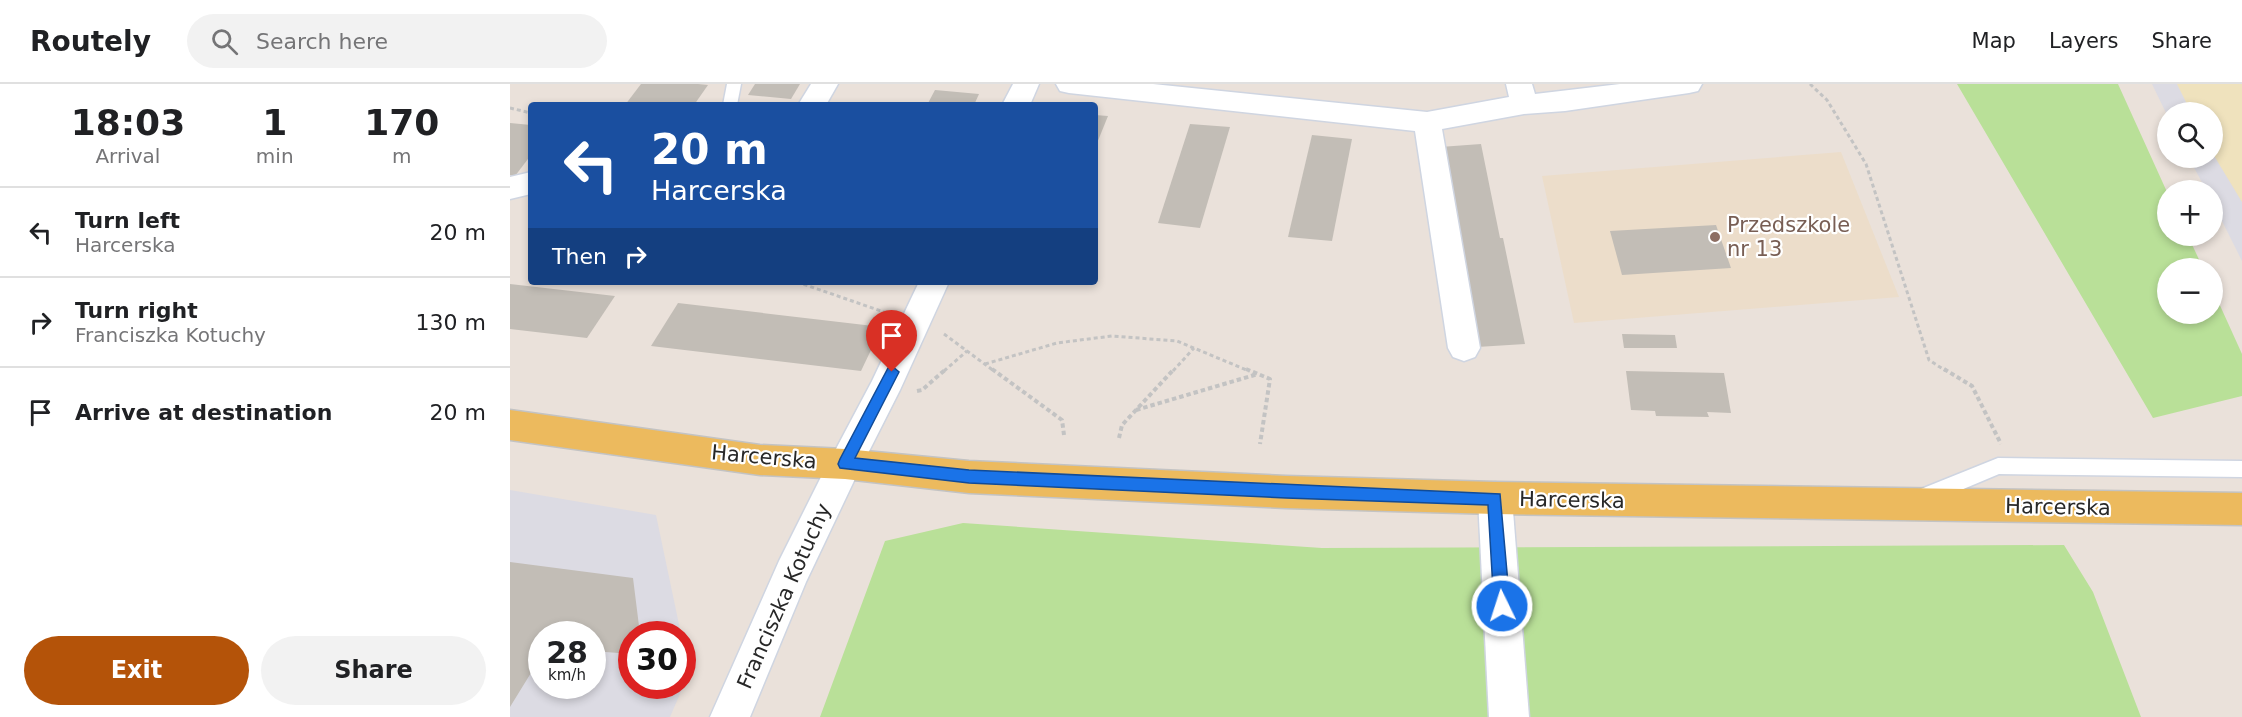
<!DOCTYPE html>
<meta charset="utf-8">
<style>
body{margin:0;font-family:"DejaVu Sans",sans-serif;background:#f2f2f2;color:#202124;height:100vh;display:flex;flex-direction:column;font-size:22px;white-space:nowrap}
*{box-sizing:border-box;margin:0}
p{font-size:20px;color:#757577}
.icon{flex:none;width:33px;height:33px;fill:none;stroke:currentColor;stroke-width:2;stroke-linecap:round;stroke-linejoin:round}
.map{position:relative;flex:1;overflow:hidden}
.sheet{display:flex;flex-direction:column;background:#fff;width:510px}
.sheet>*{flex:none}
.banner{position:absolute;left:18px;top:18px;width:570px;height:183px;border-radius:6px;box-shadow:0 3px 9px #0003;background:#1a4fa0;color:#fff;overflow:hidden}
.tools{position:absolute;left:1647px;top:18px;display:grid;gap:12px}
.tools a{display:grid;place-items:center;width:66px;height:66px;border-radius:50%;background:#fff;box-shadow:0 3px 9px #0003;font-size:30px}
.speed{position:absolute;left:18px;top:537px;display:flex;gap:12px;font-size:30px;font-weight:700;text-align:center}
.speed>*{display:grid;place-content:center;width:78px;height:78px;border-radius:50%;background:#fff;box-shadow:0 3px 9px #0003;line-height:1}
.speed small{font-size:15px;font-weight:400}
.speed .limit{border:9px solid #d22;background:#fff;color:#111}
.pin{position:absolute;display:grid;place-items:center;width:51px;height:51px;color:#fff;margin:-62px -26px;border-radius:50% 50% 50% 0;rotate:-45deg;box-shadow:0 0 6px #0007}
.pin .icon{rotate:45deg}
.me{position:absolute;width:66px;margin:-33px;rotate:356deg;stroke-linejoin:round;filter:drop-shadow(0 0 4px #0008)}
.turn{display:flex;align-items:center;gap:21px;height:126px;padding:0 24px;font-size:27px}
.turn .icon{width:78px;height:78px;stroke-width:2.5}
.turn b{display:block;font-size:42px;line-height:51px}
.then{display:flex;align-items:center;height:57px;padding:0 24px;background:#0003;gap:12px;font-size:22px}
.eta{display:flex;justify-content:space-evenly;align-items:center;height:102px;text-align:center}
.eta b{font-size:36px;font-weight:600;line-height:42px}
.cta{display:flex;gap:12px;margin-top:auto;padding:12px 24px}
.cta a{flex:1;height:69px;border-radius:36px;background:#b45309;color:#fff;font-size:24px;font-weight:600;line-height:69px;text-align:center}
.cta a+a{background:#f2f2f2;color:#202124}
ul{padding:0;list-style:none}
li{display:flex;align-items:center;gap:18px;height:90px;padding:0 24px;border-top:2px solid #e0e0e0}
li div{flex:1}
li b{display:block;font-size:22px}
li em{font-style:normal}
header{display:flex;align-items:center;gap:36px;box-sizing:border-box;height:84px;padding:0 30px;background:#fff;border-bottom:2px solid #e0e0e0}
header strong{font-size:28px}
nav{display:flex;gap:33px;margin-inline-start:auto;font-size:21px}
.search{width:420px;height:54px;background:#f2f2f2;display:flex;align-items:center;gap:15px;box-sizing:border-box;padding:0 21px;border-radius:33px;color:#757577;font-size:22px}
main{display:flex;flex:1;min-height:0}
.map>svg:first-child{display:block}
</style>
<header>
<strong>Routely</strong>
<div class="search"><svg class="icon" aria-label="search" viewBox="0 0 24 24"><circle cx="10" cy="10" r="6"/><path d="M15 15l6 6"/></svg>Search here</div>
<nav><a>Map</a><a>Layers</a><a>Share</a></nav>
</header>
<main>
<section class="sheet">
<div class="eta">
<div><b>18:03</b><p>Arrival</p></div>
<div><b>1</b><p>min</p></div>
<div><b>170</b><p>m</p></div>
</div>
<ul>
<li><svg class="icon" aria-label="left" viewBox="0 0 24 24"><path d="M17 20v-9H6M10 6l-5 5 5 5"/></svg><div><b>Turn left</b><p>Harcerska</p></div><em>20 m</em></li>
<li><svg class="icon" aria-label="right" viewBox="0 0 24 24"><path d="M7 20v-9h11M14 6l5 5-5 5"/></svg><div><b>Turn right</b><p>Franciszka Kotuchy</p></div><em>130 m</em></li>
<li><svg class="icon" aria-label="arrive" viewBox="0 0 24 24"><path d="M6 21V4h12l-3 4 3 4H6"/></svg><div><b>Arrive at destination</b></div><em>20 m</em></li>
</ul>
<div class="cta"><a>Exit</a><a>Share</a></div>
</section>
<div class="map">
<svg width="1732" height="633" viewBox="0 0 1732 633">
<rect width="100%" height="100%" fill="#eae1da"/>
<g fill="#dcdbe3" fill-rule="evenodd">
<polygon points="1642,0 1732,0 1732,177 1703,119 1702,106 1696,106 1679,74 1702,74 1702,28 1658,28 1657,31"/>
<path d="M0,406L146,431L171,550H122V602H172L173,558L179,589L160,633H0ZM32,550H82V602H32Z"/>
</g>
<polygon fill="#ecddca" points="1331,68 1389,213 1064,239 1032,92"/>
<g fill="#b9e098">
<polygon points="1447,0 1608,0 1657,108 1658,152 1678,152 1693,184 1658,184 1658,230 1702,230 1703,206 1732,270 1732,312 1643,334"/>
<polygon points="453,439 812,464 1554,461 1583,508 1631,633 310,633 375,457"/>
</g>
<polygon fill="#efe2bd" points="1667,0 1732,0 1732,118 1703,70 1702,28 1681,28"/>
<g fill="#c2bdb6">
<polygon points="131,0 188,0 198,1 184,21 115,21"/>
<polygon points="245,0 290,0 281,15 238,11"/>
<polygon points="425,6 469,10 464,21 417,21"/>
<polygon points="585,31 598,32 585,64"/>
<polygon points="0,39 21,41 21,71 5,92 0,91"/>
<polygon points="680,40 720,43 690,144 648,139"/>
<polygon points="802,51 842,55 822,157 778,153"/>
<polygon points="971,60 990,154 993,154 1015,260 967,263 930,63"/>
<polygon points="1206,141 1221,184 1112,191 1100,147"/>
<polygon points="0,200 105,212 77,254 0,245"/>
<polygon points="168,219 372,243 351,287 141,262"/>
<polygon points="1112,250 1165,251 1167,264 1114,264"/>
<polygon points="1116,287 1214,289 1221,329 1197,328 1199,333 1146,332 1145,327 1121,326"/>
<polygon points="0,478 123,494 130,550 122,550 122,570 82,567 82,550 32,550 32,571 0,623"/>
</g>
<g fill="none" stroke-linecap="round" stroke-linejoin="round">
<defs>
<g id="service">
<polygon points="217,0 231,0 227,21 213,21"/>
<polygon points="1488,374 1732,377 1732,393 1489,390 1413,422 1406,419 1403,413 1406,407"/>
</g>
<g id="minor">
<polygon points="301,0 328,0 316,21 288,21"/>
<polygon points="503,0 529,0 520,21 492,21"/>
<polygon points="546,0 643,0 917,28 999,13 996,0 1022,0 1025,10 1110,0 1192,0 1188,7 1179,9 1055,27 1014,30 932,45 970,264 965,273 954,277 943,273 938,264 905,47 559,9 550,7"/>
<polygon points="21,88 21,110 0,115 0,93"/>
<polygon points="409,198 439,198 390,306 347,391 335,395 323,391 318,380 362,297"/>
<polygon points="985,398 997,403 1002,414 1019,633 979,633 968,414 973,403"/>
</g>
<polygon id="tertiary" points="335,365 347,369 352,380 296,498 240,633 200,633 269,477 323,369"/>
<polygon id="primary" points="0,326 250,361 335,365 459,377 776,392 985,398 1732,409 1732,441 985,430 776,424 459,409 335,395 250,391 0,356"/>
</defs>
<use href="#service" stroke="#cfd5e1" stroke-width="3"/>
<use href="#minor" stroke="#cfd5e1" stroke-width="3"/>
<use href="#tertiary" stroke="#cfd5e1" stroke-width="3"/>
<use href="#primary" stroke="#c3c3c3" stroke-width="3"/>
<g stroke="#c3c3c3" stroke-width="3" stroke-dasharray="4 3" stroke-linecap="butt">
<polyline points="1300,0 1317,16 1356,80 1419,276 1436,287"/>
<polyline points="0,24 21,29"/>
<polyline points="287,198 377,229"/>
<polyline points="434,250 484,287"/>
<polyline points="475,280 547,259 602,252 667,257 739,287"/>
<polyline points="434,287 457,267"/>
<polyline points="663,287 684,264"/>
</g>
<g stroke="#c3c3c3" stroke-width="4" stroke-dasharray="4.5 3" stroke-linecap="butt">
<polyline points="482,285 552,336 554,351"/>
<polyline points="736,285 760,295 750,360"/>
<polyline points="1434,285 1462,302 1491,360"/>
<polyline points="407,307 412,306 436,285"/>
<polyline points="626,326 748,290"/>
<polyline points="609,354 612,341 664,285"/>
</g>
<use href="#service" fill="#fff" fill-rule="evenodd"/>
<use href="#minor" fill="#fff" fill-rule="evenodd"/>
<use href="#tertiary" fill="#fff" fill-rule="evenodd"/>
<use href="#primary" fill="#ecba5e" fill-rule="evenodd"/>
</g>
<polygon fill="#1a73e8" stroke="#114b97" stroke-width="1.5" points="382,282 389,288 345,374 459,386 990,410 1000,522 997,528 992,530 987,528 984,522 978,421 776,414 459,399 330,384 328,380 330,375 378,284"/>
<circle fill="#8d6e63" stroke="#fff" stroke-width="2" cx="1205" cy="153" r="6"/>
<g text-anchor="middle" stroke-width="4.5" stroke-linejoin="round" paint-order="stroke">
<g font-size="21" fill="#785e54" stroke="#fff" text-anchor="start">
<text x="1217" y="148">Przedszkole<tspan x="1217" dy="24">nr 13</tspan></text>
</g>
<g font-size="21" fill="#282828" stroke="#fff">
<text transform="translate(254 373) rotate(5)" y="7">Harcerska</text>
<text transform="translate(1062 416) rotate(1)" y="7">Harcerska</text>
<text transform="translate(1548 423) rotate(1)" y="7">Harcerska</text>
<text transform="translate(274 512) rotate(-66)" y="7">Franciszka Kotuchy</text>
</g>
</g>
</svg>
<div class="tools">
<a><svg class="icon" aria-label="search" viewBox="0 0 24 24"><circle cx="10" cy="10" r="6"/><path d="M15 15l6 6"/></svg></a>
<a>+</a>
<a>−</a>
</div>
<div class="speed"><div>28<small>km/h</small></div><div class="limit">30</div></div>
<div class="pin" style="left:382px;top:288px;background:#d93025"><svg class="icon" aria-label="arrive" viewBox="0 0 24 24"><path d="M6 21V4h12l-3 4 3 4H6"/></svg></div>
<svg class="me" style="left:992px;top:522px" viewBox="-20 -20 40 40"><circle r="17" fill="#1a73e8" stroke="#fff" stroke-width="3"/><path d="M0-11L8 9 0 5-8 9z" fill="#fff"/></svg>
<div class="banner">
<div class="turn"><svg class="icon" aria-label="left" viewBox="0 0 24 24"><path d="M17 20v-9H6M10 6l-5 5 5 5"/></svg><div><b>20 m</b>Harcerska</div></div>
<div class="then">Then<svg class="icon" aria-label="right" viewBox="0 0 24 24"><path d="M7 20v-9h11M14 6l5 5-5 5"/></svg></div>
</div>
</div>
</main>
